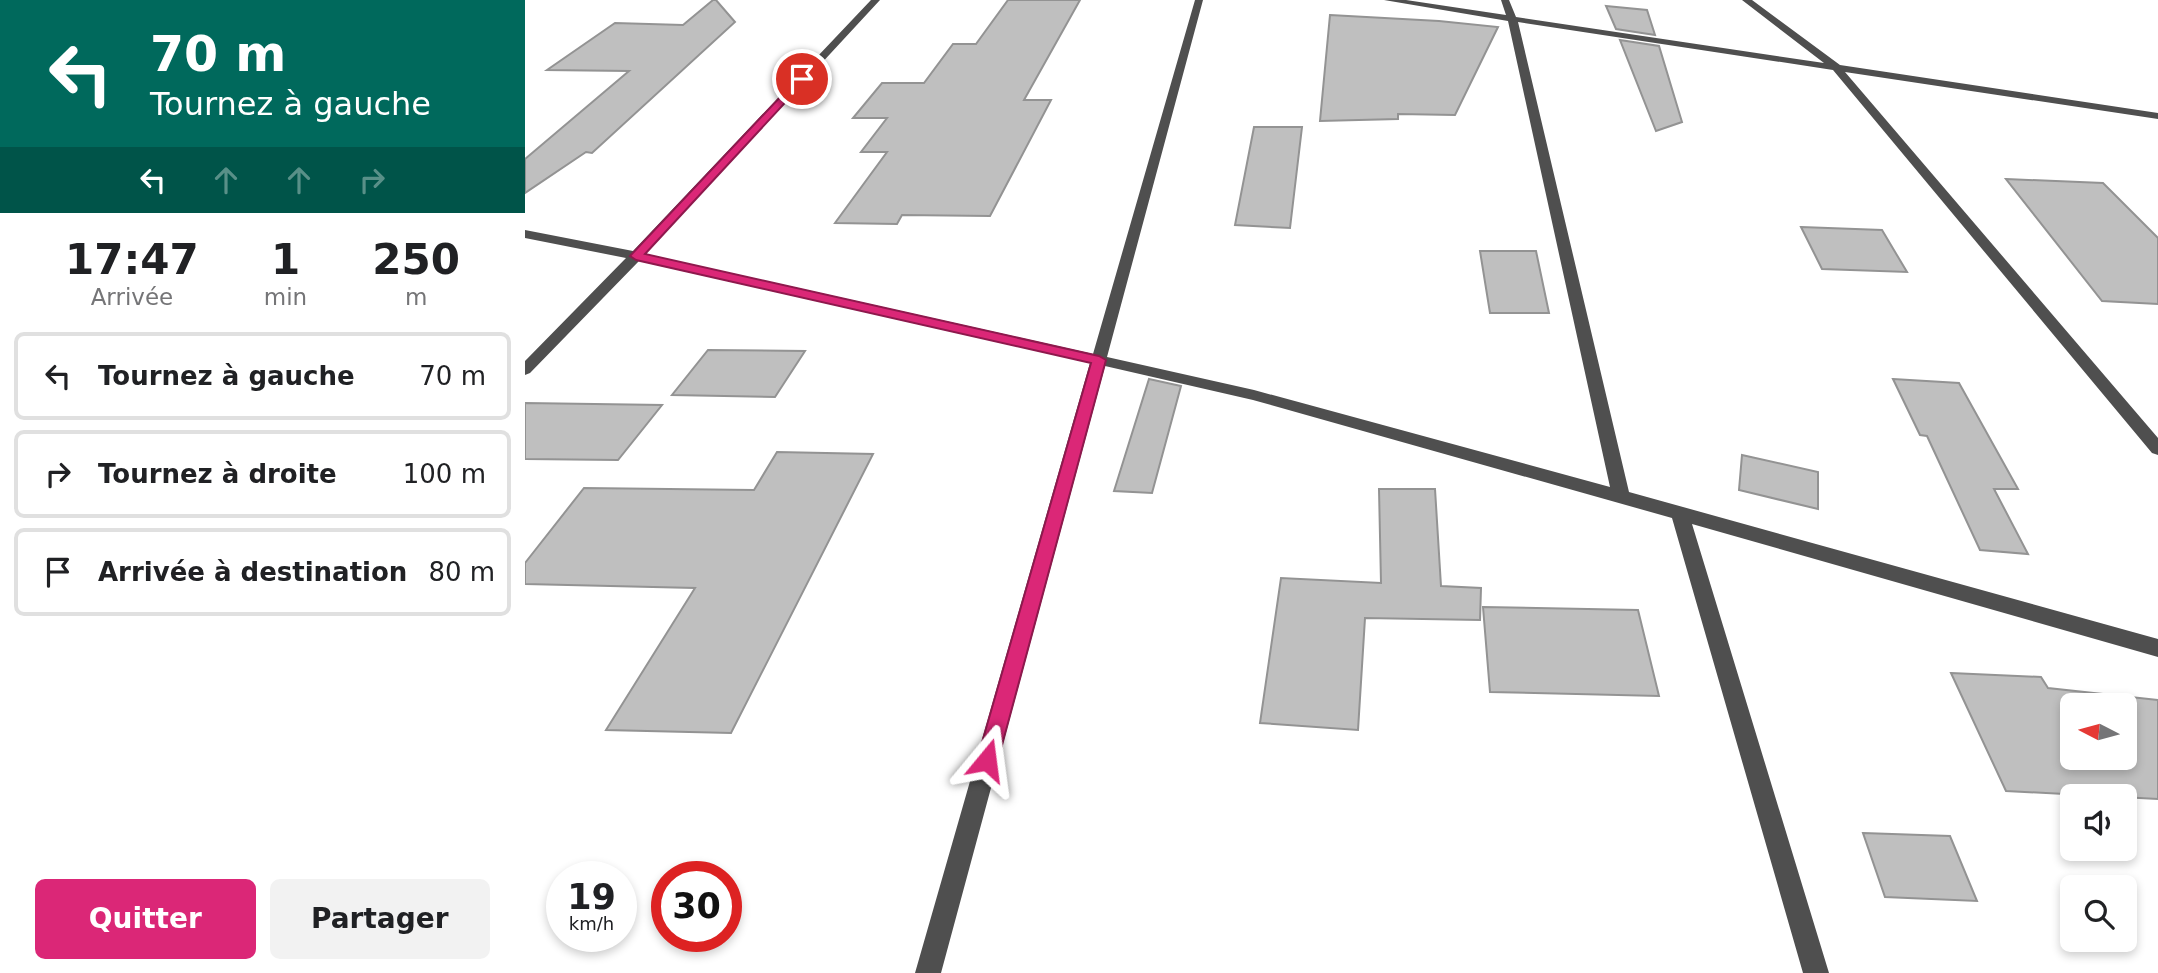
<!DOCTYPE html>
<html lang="fr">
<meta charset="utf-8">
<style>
body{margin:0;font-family:"DejaVu Sans",sans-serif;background:#f2f2f2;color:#202124;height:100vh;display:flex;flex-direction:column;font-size:26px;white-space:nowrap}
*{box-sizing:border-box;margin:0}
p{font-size:23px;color:#757577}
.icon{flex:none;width:38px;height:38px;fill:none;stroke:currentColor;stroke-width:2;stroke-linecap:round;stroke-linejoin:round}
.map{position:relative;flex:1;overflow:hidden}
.details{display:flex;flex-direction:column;background:#fff;width:525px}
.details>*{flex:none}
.hud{background:#00695c;color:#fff;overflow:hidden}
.needle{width:46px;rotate:276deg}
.fabs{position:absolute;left:1535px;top:693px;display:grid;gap:14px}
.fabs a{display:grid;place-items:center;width:77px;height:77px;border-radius:10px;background:#fff;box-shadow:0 4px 10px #0003;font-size:35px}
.speed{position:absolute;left:21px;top:861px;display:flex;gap:14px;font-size:35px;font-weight:700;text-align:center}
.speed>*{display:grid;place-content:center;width:91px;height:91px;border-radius:50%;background:#fff;box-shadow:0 4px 10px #0003;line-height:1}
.speed small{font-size:18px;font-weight:400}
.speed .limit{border:10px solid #d22;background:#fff;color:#111}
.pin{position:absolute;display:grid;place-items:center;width:60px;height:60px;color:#fff;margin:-30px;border:4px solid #fff;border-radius:50%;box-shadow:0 2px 7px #0007}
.me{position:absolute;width:77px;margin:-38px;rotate:16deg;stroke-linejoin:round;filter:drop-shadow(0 0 5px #0008)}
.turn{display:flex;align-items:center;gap:24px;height:147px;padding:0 35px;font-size:32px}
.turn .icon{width:91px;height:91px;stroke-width:2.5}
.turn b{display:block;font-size:49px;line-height:60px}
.lanes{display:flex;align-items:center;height:66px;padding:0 35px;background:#0003;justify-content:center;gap:35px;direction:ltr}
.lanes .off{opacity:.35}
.eta{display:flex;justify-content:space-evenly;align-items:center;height:119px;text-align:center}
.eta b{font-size:42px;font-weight:700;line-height:49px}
.primary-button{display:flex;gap:14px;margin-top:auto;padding:14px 35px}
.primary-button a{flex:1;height:80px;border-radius:10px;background:#db2777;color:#fff;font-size:28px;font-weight:700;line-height:80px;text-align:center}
.primary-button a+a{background:#f2f2f2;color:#202124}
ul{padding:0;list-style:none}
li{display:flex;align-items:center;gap:21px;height:88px;margin:0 14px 10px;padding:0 21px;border:4px solid #e0e0e0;border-radius:10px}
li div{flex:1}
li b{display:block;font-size:26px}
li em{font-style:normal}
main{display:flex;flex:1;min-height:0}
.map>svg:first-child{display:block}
</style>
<main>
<section class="details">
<div class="hud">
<div class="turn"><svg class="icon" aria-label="left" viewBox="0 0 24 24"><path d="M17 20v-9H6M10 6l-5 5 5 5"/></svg><div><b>70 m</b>Tournez à gauche</div></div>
<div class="lanes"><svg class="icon" aria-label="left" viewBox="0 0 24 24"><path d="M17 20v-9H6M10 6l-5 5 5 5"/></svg><svg class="icon off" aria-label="ahead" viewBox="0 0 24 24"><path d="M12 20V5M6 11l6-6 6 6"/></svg><svg class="icon off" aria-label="ahead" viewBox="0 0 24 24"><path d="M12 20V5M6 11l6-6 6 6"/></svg><svg class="icon off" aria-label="right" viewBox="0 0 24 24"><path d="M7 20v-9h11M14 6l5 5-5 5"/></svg></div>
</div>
<div class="eta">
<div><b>17:47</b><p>Arrivée</p></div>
<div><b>1</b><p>min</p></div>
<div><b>250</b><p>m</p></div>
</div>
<ul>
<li><svg class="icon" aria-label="left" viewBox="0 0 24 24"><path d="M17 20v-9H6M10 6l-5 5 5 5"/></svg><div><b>Tournez à gauche</b></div><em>70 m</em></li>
<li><svg class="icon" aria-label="right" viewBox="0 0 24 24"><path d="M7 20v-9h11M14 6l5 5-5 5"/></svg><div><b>Tournez à droite</b></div><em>100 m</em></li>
<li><svg class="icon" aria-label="arrive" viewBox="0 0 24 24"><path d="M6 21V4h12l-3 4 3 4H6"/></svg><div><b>Arrivée à destination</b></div><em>80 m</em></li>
</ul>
<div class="primary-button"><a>Quitter</a><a>Partager</a></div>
</section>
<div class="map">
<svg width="1633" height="973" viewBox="0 0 1633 973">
<rect width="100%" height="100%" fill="#fff"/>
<g fill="#bfbfbf" stroke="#939393" stroke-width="2" fill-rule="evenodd">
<polygon points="188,0 191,0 210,22 67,153 61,152 0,193 0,159 104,71 22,70 90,23 158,25"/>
<polygon points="483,0 555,0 499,100 526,100 465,216 377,215 372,224 310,223 362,152 336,152 362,118 328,118 357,83 399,83 428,44 451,44"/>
<polygon points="1081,6 1122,10 1130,35 1091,29"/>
<polygon points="805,15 914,21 973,27 930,115 873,114 873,119 795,121"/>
<polygon points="1095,40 1134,46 1157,122 1131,131"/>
<polygon points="729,127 777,127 765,228 710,225"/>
<polygon points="1481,179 1578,183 1633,238 1633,304 1577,301"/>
<polygon points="1276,227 1357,230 1382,272 1297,269"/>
<polygon points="955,251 1011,251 1024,313 965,313"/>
<polygon points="183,350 280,351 250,397 147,395"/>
<polygon points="624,379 656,386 627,493 589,491"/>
<polygon points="1368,379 1434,383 1493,489 1469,489 1503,554 1455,550 1402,436 1395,435"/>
<polygon points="0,403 137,405 93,460 0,459"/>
<polygon points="252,452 348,454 206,733 81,730 170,588 0,584 0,563 59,488 229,490"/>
<polygon points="1217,455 1293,472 1293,509 1214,490"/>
<polygon points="854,489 910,489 916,586 956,588 955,620 840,618 833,730 735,723 756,578 856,583"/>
<polygon points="958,607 1113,610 1134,696 965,692"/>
<path d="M1426,673L1516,677L1523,688L1633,700V799L1481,791ZM1547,705H1600V758H1547Z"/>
<polygon points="1338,833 1425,836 1452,901 1360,897"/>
</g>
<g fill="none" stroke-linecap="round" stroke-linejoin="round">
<polygon fill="#4f4f4f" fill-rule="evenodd" points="346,0 355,0 120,254 568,354 670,0 678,0 582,357 729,390 1085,487 983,21 859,0 881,0 981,15 976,0 984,0 991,17 1299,63 1217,0 1227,0 1315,65 1633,113 1633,119 1320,72 1633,438 1633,455 1627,453 1308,70 993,22 1104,492 1633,639 1633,657 1167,524 1304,973 1278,973 1147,518 728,400 580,366 416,973 390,973 565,363 114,261 5,373 0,375 0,361 101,258 0,238 0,230 108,251"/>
</g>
<polygon fill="#db2777" stroke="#8e194d" stroke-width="2" points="274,77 282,79 120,254 574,356 581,360 473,760 470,766 462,769 455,766 452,760 566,363 111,260 105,256"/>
</svg>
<div class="fabs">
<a><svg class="needle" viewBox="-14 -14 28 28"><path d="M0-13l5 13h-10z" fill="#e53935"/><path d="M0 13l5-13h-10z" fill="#757577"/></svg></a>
<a><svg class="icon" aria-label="sound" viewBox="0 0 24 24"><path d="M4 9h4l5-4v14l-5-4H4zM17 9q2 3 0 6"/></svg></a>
<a><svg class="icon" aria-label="search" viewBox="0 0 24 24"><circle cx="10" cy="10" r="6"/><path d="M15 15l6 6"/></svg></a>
</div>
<div class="speed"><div>19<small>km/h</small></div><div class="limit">30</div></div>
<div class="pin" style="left:277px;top:79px;background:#d93025"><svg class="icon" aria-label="arrive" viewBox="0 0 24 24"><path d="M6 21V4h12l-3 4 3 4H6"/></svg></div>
<svg class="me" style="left:462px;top:760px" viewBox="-20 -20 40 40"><path d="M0-17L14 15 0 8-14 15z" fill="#db2777" stroke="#fff" stroke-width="4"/></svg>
</div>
</main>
